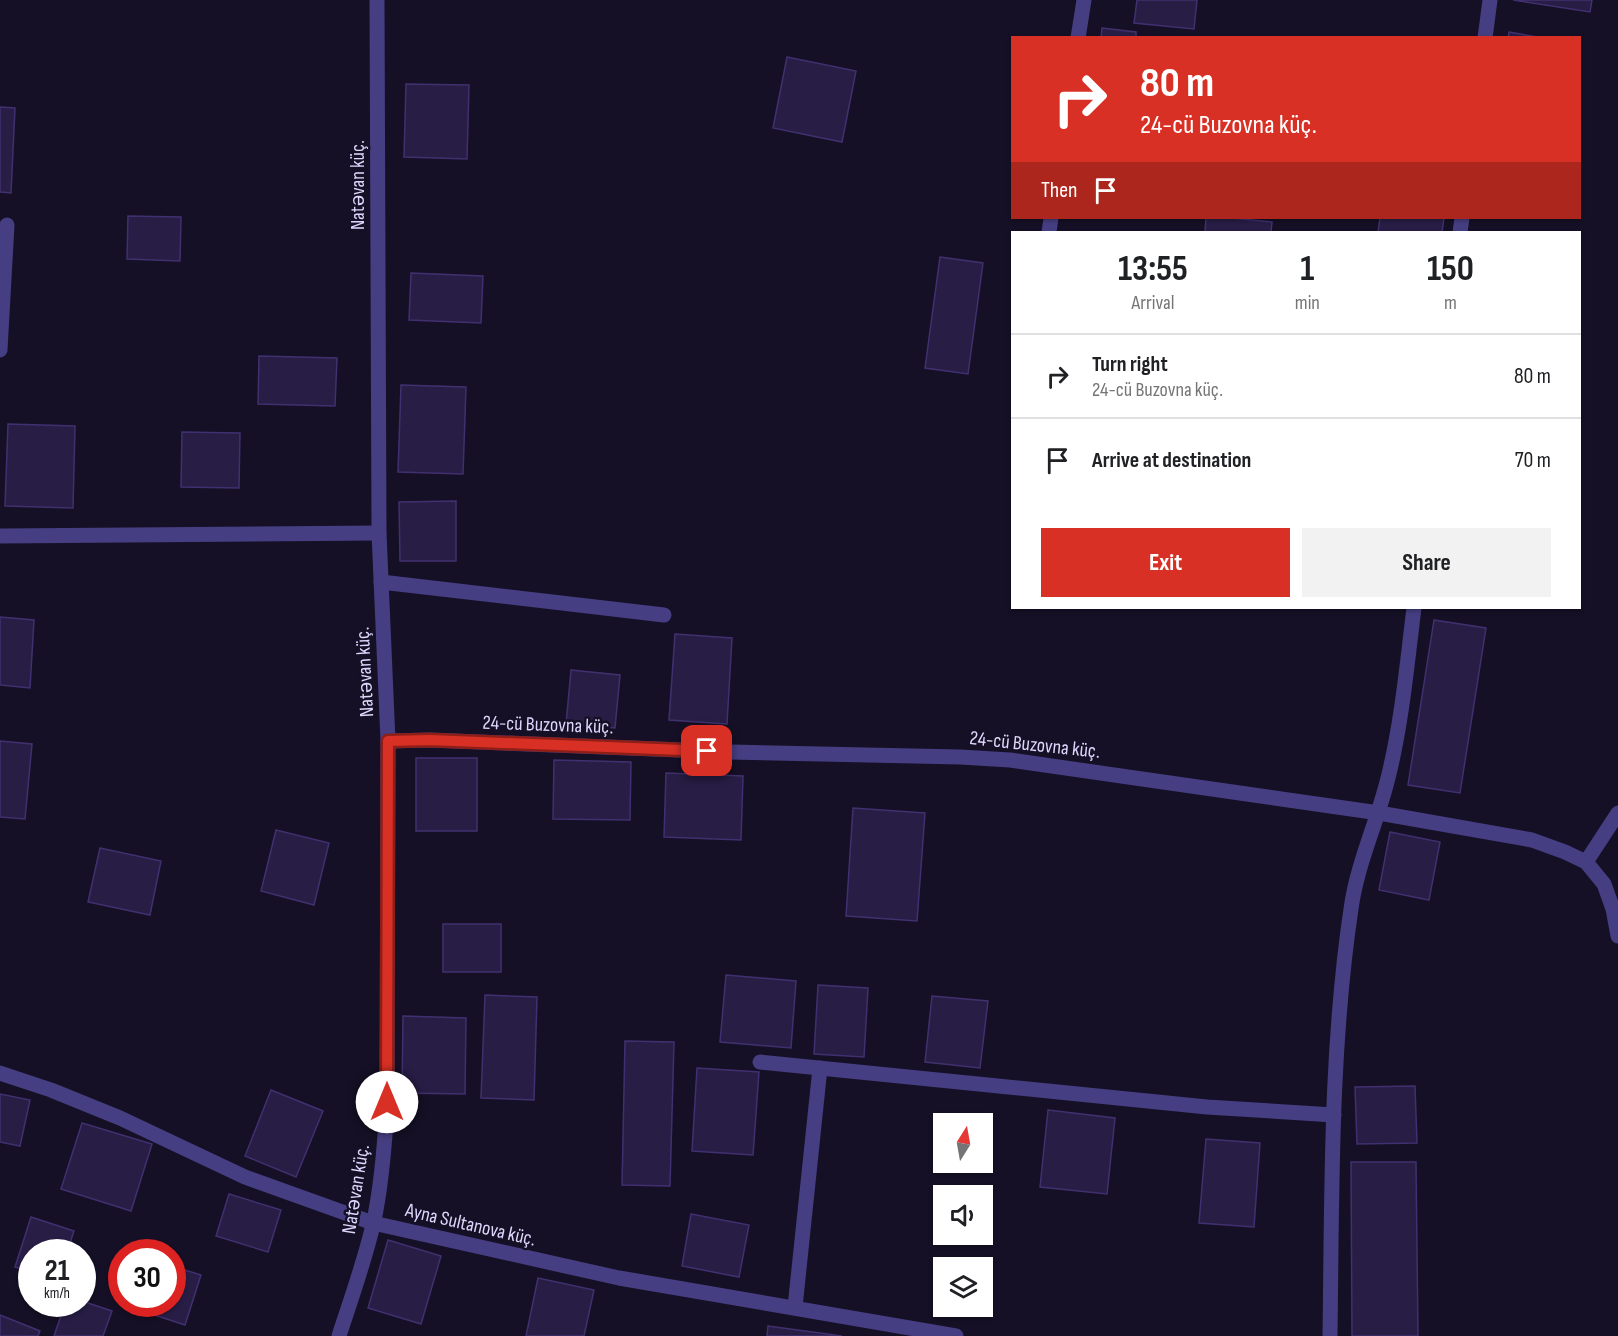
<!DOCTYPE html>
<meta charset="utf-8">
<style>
body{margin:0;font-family:"Sofia Sans Condensed",sans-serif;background:#f2f2f2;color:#202124;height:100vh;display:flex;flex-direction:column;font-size:22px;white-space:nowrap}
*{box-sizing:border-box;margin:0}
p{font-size:20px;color:#757577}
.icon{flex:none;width:33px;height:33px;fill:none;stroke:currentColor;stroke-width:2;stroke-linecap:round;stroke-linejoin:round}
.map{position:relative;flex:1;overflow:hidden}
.side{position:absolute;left:1011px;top:231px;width:570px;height:378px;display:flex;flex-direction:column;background:#fff;border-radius:0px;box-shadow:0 2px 4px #0004}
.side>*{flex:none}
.banner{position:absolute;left:1011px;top:36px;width:570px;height:183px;border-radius:0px;box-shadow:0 2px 4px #0004;background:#d93025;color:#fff;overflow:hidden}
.needle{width:39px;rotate:11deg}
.tools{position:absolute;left:933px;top:1113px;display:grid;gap:12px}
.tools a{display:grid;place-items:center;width:60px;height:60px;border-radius:0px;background:#fff;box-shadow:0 2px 4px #0004;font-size:30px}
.speed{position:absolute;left:18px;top:1239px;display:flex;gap:12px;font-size:30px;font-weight:700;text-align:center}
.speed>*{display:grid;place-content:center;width:78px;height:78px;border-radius:50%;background:#fff;box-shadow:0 2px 4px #0004;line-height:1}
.speed small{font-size:15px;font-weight:400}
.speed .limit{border:9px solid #d22;background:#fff;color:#111}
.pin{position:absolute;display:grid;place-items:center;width:51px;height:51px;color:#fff;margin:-26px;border-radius:12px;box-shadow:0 3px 9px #0006}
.me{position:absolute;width:66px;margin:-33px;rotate:0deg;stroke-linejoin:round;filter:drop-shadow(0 0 4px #0008)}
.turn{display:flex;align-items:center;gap:21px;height:126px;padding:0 30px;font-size:27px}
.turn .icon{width:78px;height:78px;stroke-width:2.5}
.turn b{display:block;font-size:42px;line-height:51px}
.then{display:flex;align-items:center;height:57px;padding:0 30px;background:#0003;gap:12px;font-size:22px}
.eta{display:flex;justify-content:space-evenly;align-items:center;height:102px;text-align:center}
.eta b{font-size:36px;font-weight:700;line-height:42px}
.cta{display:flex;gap:12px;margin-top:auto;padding:12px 30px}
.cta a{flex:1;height:69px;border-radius:0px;background:#d93025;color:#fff;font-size:24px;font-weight:700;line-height:69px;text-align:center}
.cta a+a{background:#f2f2f2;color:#202124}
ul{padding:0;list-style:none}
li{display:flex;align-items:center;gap:18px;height:84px;padding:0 30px;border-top:2px solid #e0e0e0}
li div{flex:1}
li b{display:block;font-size:22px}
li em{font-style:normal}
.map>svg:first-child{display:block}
</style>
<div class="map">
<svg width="1618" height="1336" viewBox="0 0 1618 1336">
<rect width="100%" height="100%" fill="#151025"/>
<g fill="#281d45" stroke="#413070" stroke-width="1.5">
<polygon points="1137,0 1197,0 1194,29 1134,23"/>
<polygon points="1513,0 1592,0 1590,12"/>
<polygon points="1102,28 1136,32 1136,38 1101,38"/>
<polygon points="1509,32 1543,38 1508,38"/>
<polygon points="787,57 856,71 842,142 773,128"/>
<polygon points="406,84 469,85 467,159 404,157"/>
<polygon points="0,107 15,108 11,193 0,192"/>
<polygon points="128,216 181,217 180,261 127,259"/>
<polygon points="1206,218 1232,218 1272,222 1271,232 1205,232"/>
<polygon points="1380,218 1444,218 1442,232 1378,232"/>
<polygon points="940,257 983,263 968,374 925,368"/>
<polygon points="411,273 483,276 481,323 409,320"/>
<polygon points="259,356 337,358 335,406 258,404"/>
<polygon points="401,385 466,387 463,474 398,472"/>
<polygon points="8,424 75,426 73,508 5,506"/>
<polygon points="182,432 240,433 239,488 181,487"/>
<polygon points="456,501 456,561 400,561 399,502"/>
<polygon points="0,617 34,620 30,688 0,685"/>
<polygon points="1434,620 1486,628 1460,793 1408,785"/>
<polygon points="675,634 732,638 727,724 669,720"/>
<polygon points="571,670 620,675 615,728 566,724"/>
<polygon points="0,741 32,744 25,819 0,817"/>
<rect x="416" y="758" width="61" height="73"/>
<polygon points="554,760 631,762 630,820 553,819"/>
<polygon points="666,773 743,776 741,840 664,837"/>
<polygon points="853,808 925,813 917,921 846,916"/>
<polygon points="276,830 329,843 314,905 261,891"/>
<polygon points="1390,832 1440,842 1429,900 1379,890"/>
<polygon points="100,848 161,861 150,915 88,902"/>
<rect x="443" y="924" width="58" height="48"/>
<polygon points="726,975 796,981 791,1048 720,1042"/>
<polygon points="818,985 868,988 864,1057 814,1054"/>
<polygon points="485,995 537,997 534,1100 481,1098"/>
<polygon points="932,996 988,1001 980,1068 925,1062"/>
<polygon points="403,1016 466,1018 465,1094 402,1093"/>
<polygon points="625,1041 674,1042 670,1186 622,1185"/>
<polygon points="697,1068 759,1072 753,1155 692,1151"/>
<polygon points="1415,1086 1417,1143 1357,1144 1355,1087"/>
<polygon points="271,1090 323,1111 296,1177 245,1156"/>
<polygon points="0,1094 30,1100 20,1146 0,1142"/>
<polygon points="1048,1110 1115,1118 1107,1194 1040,1187"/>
<polygon points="82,1123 152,1144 131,1211 61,1189"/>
<polygon points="1206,1139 1260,1143 1254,1227 1199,1223"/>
<polygon points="1351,1162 1416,1162 1418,1336 1352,1336"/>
<polygon points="229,1194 281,1210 268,1252 216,1236"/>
<polygon points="691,1214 749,1225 739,1277 682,1266"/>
<polygon points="31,1217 74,1231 67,1252 32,1252 32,1272 15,1267"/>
<polygon points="388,1240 441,1256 421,1324 368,1308"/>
<polygon points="172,1266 201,1275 185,1325 127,1306 127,1304 172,1304"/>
<polygon points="538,1278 594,1290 584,1336 526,1336"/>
<polygon points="82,1301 112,1311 103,1336 54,1336 65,1304 82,1304"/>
<polygon points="0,1315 40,1331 38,1336 0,1336"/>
<polygon points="768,1326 842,1336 767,1336"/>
</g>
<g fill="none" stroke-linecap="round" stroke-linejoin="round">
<g stroke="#453e82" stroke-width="15">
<polyline points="1078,38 1084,0"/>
<polyline points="1049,232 1051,218"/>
</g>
<g stroke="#453e82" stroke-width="15">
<polyline points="1485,38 1490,0"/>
<polyline points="1460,232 1462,218"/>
<polyline points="0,350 7,225"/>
<polyline points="0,536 379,533"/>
<polyline points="381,582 664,615"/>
<polyline points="388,741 430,740 730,752 960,757 1010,760 1379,813 1532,840 1565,852 1586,862 1604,884 1613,909 1618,936"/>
<polyline points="1586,862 1618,813"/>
<polyline points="760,1062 1207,1107 1334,1115"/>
<polyline points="0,1073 51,1090 120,1118 245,1177 373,1223 619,1278 956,1336"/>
<polyline points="795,1307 820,1068"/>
<path d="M339,1336C351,1299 364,1263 373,1225C382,1185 385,1143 387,1102L388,741L379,533L377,0"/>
<path d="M1330,1336C1332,1194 1330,1050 1351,909C1357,864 1377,823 1388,778C1402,722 1407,664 1414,608"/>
</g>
</g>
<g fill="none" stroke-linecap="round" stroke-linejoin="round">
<defs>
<polyline id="route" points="387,1102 388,741 430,740 707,751"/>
</defs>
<use href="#route" stroke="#8d1f18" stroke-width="15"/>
<use href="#route" stroke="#d93025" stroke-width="10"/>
</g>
<g text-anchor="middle" stroke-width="5" stroke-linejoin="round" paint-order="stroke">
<g font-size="20" fill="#ddd7fd" stroke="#151025">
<text transform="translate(357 185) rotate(-90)" y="7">Natəvan küç.</text>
<text transform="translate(364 672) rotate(-93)" y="7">Natəvan küç.</text>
<text transform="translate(548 724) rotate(2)" y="7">24-cü Buzovna küç.</text>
<text transform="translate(1035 744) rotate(6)" y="7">24-cü Buzovna küç.</text>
<text transform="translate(355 1189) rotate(-81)" y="7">Natəvan küç.</text>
<text transform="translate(471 1224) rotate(13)" y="7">Ayna Sultanova küç.</text>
</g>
</g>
</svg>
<div class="tools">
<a><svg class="needle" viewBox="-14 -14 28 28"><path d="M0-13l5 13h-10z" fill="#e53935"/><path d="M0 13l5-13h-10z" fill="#757577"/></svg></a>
<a><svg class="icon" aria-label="sound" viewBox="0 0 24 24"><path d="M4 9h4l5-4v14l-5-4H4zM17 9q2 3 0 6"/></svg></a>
<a><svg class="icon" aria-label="layers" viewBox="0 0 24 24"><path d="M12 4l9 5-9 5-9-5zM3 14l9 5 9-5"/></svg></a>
</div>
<div class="speed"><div>21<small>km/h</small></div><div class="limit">30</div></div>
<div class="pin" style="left:707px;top:751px;background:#d93025"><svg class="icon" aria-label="arrive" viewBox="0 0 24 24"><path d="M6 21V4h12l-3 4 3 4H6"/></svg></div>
<svg class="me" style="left:387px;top:1102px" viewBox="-20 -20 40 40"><circle r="19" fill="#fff"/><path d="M0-13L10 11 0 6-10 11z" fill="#d93025"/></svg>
<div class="banner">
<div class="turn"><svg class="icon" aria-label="right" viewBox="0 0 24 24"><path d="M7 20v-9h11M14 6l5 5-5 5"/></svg><div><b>80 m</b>24-cü Buzovna küç.</div></div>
<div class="then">Then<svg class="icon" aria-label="arrive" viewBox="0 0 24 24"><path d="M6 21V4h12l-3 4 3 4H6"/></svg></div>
</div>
<section class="side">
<div class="eta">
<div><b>13:55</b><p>Arrival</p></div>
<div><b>1</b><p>min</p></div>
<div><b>150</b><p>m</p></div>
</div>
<ul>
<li><svg class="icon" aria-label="right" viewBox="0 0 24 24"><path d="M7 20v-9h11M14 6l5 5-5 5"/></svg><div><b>Turn right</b><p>24-cü Buzovna küç.</p></div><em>80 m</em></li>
<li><svg class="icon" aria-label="arrive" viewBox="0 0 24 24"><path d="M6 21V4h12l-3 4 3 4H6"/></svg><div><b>Arrive at destination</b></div><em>70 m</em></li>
</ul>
<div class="cta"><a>Exit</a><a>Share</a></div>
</section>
</div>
